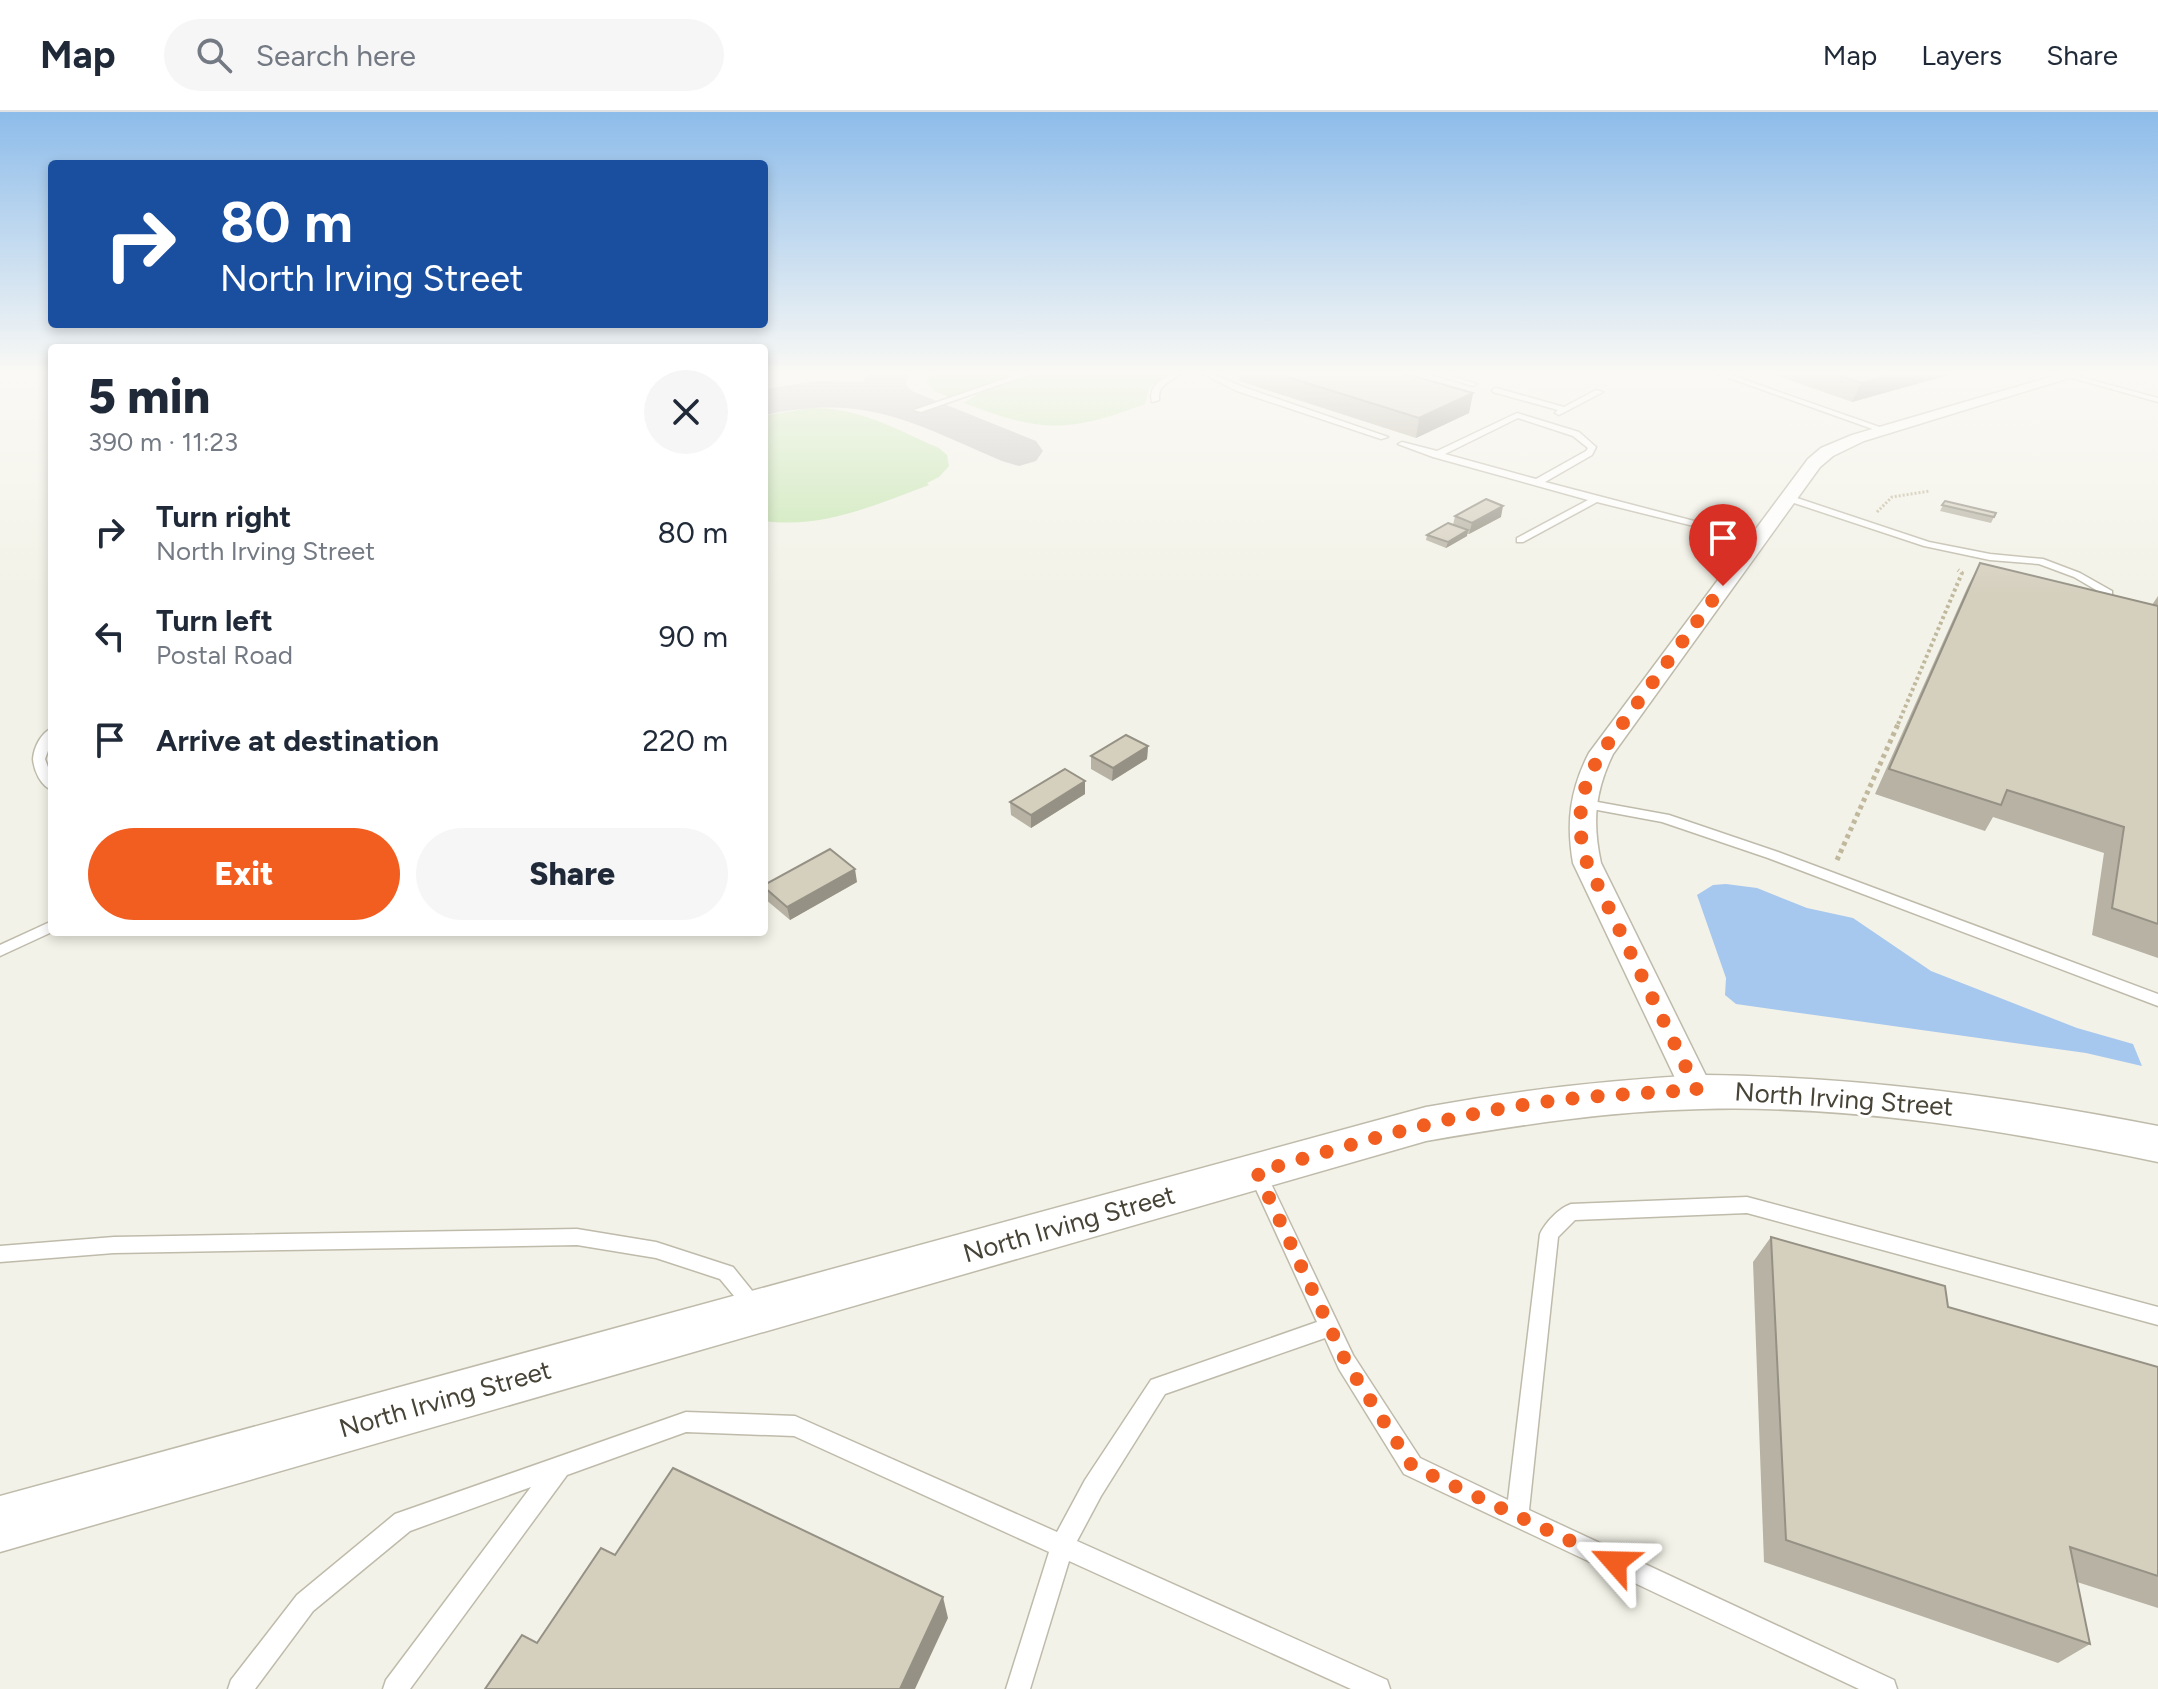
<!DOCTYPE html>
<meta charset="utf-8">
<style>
body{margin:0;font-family:Figtree,sans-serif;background:#f6f6f7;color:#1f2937;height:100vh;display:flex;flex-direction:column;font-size:30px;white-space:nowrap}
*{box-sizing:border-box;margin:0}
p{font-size:26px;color:#747a83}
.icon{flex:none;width:44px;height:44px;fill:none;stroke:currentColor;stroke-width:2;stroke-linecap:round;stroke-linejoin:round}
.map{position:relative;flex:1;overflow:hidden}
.sheet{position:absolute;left:48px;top:232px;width:720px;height:592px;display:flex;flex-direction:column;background:#fff;border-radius:8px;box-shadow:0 4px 12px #0003}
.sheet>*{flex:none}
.hud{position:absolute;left:48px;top:48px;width:720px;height:168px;border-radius:8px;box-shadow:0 4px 12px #0003;background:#1a4fa0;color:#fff;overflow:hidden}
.pin{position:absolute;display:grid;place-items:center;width:68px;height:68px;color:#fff;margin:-82px -34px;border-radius:50% 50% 50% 0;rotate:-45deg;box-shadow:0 0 8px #0007}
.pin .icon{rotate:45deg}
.me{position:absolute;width:88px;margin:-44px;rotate:295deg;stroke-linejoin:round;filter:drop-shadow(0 0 6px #0008)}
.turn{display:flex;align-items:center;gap:28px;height:168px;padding:0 40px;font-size:36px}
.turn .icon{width:104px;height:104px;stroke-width:2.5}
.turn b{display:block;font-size:56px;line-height:68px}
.round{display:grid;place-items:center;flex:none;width:84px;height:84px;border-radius:42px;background:#f6f6f7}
.summary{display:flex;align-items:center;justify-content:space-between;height:136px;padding:0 40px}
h1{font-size:48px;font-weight:800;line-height:60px}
.cta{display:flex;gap:16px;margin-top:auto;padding:16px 40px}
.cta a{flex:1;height:92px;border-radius:48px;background:#f25e20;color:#fff;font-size:32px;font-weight:800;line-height:92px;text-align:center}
.cta a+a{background:#f6f6f7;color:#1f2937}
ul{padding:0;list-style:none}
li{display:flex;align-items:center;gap:24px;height:104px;padding:0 40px}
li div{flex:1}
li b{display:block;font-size:30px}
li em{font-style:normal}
header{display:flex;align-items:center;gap:48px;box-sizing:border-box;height:112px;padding:0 40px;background:#fff;border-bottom:2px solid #e0e1e3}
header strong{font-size:38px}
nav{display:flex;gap:44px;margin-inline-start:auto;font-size:28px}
.search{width:560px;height:72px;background:#f6f6f7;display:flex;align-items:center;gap:20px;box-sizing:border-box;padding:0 28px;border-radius:44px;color:#747a83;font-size:30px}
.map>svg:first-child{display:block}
</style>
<header>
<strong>Map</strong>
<div class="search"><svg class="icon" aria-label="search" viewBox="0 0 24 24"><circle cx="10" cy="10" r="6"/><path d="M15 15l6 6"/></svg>Search here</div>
<nav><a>Map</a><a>Layers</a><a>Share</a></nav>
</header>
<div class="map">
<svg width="2158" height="1577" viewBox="0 0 2158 1577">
<rect width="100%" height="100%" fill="#f3f2e8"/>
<g fill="#c7e6b2">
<polygon points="929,262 1020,262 949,285 934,279 927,268"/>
<path d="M1034,262H1168L1149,276L1145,292C1067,321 1042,321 964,291L985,278Z"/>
<path d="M809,296C857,294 896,317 939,336L947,343L949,354L939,365L927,371L929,373C875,393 823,417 764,409V304Z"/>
</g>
<polygon fill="#a6c7ee" points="1726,772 1757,776 1807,796 1853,806 1931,859 2077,916 2133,932 2142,954 2086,941 1736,892 1725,883 1726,866 1697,783 1713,773"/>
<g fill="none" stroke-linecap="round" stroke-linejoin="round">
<path fill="#c5c4c0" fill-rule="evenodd" d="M866,262H908L906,273L912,279L1036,329L1043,339L1036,349L1019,354L1002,349C911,310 867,281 764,303V277L817,269L864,270Z"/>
<defs>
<g id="service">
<polygon points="1019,262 1030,262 921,300 914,298"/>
<path d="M1172,262H1181C1170,270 1158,272 1159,288L1152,290C1148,275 1160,268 1172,262Z"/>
<polygon points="1203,262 1213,262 1243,275 1388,325 1381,327 1237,279"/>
<polygon points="1433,262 1444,262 1477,272 1473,274"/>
<polygon points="1718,262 1728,262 1888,318 1881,320"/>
<polygon points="2069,262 2158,286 2158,290 2069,265"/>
<polygon points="1496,276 1564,295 1596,278 1603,280 1559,303 1555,301 1558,298 1493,280 1492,278"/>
<path d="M1517,301L1579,320L1596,335L1592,343L1545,370L1763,427L1758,430L1597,390L1523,430H1517V426L1588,388L1433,345L1398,332L1402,330L1437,339ZM1518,306L1573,324L1588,336L1586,339L1536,367L1445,342Z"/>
<polygon points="1788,383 1929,430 1990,442 2043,447 2080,461 2112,479 2112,492 2103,494 2103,482 2074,465 2039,452 1990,448 1924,434 1785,388 1784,386"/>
<path d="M52,616V628L45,647L52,666V678C41,674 34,659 33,647C34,635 41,621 52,616Z"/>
<polygon points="1581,687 1669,703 1778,740 2158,882 2158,894 1768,746 1662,710 1576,694 1575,691 1576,688"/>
<polygon points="52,809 52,820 0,844 0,833"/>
<path d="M1257,1053L1263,1055L1353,1243L1420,1346L1508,1388L1540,1122C1545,1111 1559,1096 1571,1092L1747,1085L2158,1195V1213L1747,1101L1575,1108L1558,1125L1529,1398L1894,1568L1897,1577H1859L1404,1362L1339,1257L1325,1226L1165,1282L1101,1384L1077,1429L1387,1568L1390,1577H1351L1069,1449L1030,1577H1006L1049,1440L794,1324L686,1320L567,1363L410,1577H383L386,1568L531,1375L410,1419L313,1499L255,1577H228L231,1568L297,1483L395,1402L686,1300L795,1304L1057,1420L1085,1368L1151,1268L1317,1210L1248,1060L1251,1055Z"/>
<polygon points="577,1117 656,1130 733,1155 766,1196 763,1202 756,1205 749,1202 720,1167 656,1146 577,1133 114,1141 0,1150 0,1134 114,1125"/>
</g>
<path id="minor" d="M2060,262H2082L1864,329L1833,344L1820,355L1613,642C1595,679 1592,710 1601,751L1713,978L1709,987L1697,991L1685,987L1573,751C1566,710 1570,678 1589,641L1808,347L1821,336L1852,323Z"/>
<path id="tertiary" d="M1703,963C1860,965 2004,984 2158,1014V1050C2008,1019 1856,993 1702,997C1609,999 1518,1013 1426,1029L0,1440V1384L1426,995C1518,978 1609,968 1703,963Z"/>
</defs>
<use href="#service" stroke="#bfbbab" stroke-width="3"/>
<use href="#minor" stroke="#bfbbab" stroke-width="3"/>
<use href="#tertiary" stroke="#bfbbab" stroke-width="3"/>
<polyline stroke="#c0b89c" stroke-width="3" stroke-dasharray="2 2" stroke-linecap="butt" points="1877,400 1892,385 1930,379"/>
<polyline stroke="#c0b89c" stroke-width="4" stroke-dasharray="3 3" stroke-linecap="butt" points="1898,612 1962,461 1958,458"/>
<polyline stroke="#c0b89c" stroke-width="5" stroke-dasharray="4 4" stroke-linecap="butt" points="1837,748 1899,610"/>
<use href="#service" fill="#fff" fill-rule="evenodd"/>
<use href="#minor" fill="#fff" fill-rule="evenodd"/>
<use href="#tertiary" fill="#fff" fill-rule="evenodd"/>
</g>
<g fill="#b7b2a3">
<polygon points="1240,262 1406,262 1473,281 1469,301 1416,326 1239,269"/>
<polygon points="1772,262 1952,262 1852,290"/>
<polygon points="1945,389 1996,401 1991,411 1940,399"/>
<polygon points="1455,404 1501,405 1469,422 1467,422 1467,424 1446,436 1426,428 1427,423 1453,413"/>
<polygon points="1980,451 2152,493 2158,484 2158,846 2092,823 2104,741 1993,705 1985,719 1875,682 1968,474"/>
<polygon points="1148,634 1147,647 1112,669 1091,657 1091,644"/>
<polygon points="1085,682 1031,716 1011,703 1010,690"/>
<polygon points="857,770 790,808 765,787 764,781 764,773"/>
<polygon points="1771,1125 1948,1195 2158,1255 2158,1496 2077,1470 2090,1532 2058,1551 1764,1450 1753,1150"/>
</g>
<g fill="#959185">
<polygon points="1894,262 1952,262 1852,290 1861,271"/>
<polygon points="1473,281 1469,301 1416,326 1419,306"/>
<polygon points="1503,394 1501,405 1469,422 1472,411"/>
<polygon points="1468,418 1467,424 1446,436 1448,430"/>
<polygon points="1148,634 1147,647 1112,669 1113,656"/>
<polygon points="1085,669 1085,682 1031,716 1031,703"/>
<polygon points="855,757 857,770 790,808 787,795"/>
<polygon points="943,1485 948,1506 915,1577 900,1577"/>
</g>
<g fill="#d5cfbe" stroke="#959185" stroke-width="2">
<polygon points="1278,262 1406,262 1473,281 1419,306"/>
<polygon points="1835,262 1894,262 1861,271"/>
<polygon points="1486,387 1503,394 1472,411 1455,404"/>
<polygon points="1945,389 1996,401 1994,405 1942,393"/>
<polygon points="1448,411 1468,418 1448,430 1427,423"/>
<polygon points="1980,451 2158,494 2158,812 2112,796 2124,715 2007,678 2001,693 1889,657"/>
<polygon points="1126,623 1148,634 1113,656 1091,644"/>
<polygon points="1065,657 1085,669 1031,703 1010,690"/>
<polygon points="830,737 855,757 787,795 764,775 764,773"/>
<polygon points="1771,1125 1945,1174 1948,1195 2158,1255 2158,1464 2070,1435 2090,1532 1786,1428"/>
<polygon points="673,1356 943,1485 900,1577 485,1577 522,1523 537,1531 601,1436 615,1443"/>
</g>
<linearGradient id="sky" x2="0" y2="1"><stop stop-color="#8dbcea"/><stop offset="0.54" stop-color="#faf9f5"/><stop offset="1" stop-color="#faf9f5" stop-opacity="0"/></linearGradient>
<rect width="2158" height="483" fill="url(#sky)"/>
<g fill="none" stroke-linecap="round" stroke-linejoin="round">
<path stroke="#f25e20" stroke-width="14" stroke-dasharray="0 25.2" d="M1615,1450L1412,1354L1346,1250L1257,1060C1334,1038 1410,1014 1489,999C1557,985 1627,982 1697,978L1587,751L1580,720L1581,691L1588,666L1601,641L1723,474"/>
</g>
<g text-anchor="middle" stroke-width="6" stroke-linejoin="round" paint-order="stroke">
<g font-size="26" fill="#474337" stroke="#fff">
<text transform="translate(1844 987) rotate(4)" y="9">North Irving Street</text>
<text transform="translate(1069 1112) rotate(-16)" y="9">North Irving Street</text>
<text transform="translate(445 1287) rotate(-16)" y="9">North Irving Street</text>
</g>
</g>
</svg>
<div class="pin" style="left:1723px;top:474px;background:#d93025"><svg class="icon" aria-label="arrive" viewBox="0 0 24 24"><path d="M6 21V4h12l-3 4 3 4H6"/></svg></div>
<svg class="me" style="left:1615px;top:1450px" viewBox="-20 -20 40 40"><path d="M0-17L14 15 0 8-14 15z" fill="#f25e20" stroke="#fff" stroke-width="4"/></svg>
<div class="hud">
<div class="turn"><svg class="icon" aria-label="right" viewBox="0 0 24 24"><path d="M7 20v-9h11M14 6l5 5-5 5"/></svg><div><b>80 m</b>North Irving Street</div></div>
</div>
<section class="sheet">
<div class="summary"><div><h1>5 min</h1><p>390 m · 11:23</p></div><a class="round"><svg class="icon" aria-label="close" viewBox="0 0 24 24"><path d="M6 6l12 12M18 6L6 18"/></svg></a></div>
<ul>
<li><svg class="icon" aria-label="right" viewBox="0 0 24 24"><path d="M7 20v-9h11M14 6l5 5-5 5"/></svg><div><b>Turn right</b><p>North Irving Street</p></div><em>80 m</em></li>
<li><svg class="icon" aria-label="left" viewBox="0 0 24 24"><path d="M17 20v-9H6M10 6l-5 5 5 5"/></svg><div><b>Turn left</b><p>Postal Road</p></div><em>90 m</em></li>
<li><svg class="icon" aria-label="arrive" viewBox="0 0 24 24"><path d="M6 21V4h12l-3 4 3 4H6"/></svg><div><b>Arrive at destination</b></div><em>220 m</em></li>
</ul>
<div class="cta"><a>Exit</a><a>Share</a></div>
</section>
</div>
